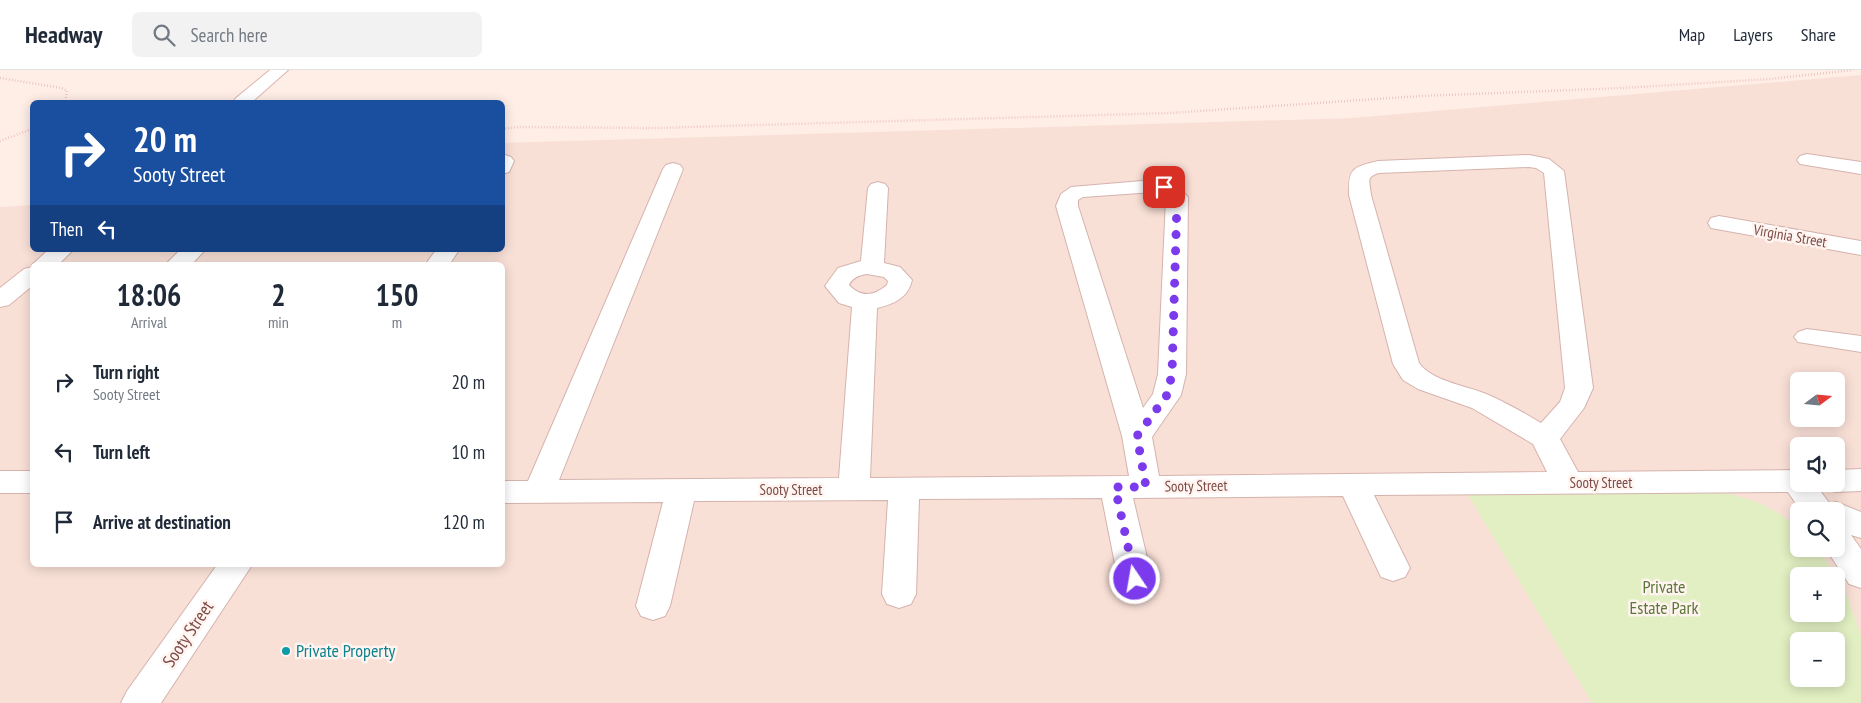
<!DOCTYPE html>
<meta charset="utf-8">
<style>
body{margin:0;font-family:"PT Sans Narrow",sans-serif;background:#f2f2f3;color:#1f2937;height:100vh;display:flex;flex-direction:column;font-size:19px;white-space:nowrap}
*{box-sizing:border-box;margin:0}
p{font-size:16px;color:#747a83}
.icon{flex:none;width:28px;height:28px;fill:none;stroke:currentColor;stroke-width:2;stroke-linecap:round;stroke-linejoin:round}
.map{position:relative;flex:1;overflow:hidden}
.panel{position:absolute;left:30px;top:192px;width:475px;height:305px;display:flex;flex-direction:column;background:#fff;border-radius:8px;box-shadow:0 2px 12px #0003}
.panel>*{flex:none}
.banner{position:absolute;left:30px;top:30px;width:475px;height:152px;border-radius:8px;box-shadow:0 2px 12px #0003;background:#1a4fa0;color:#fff;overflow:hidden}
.needle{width:32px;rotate:74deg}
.fabs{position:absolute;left:1790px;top:302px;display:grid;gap:10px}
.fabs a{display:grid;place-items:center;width:55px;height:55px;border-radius:8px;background:#fff;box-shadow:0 2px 12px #0003;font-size:25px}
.pin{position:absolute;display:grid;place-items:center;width:42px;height:42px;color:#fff;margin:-21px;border-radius:10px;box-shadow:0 2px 8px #0006}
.me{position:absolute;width:55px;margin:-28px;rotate:348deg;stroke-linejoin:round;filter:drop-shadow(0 0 4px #0008)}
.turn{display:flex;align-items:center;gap:18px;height:105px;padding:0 20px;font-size:22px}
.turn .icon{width:65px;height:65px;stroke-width:2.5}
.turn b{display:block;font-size:35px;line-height:42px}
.then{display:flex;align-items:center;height:48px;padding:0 20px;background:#0003;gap:10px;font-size:19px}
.eta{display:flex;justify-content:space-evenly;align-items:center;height:85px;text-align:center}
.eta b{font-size:30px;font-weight:600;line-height:35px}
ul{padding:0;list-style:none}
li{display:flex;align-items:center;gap:15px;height:70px;padding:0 20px}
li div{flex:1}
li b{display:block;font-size:19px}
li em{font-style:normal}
header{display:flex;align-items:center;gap:30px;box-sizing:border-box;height:70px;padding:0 25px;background:#fff;border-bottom:1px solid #e0e1e3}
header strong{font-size:24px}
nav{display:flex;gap:28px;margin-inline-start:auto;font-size:18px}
.search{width:350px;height:45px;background:#f2f2f3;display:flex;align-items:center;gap:12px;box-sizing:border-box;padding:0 18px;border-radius:8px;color:#747a83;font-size:19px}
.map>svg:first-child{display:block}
</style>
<header>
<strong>Headway</strong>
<div class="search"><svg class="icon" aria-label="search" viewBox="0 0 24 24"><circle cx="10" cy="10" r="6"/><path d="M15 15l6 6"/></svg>Search here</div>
<nav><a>Map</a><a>Layers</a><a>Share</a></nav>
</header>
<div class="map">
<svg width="1861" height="633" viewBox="0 0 1861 633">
<rect width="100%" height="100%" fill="#ffeee6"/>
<path fill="#f9e0d7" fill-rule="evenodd" d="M1861,5V633H0V137L32,135V180H502L503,73L1352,48ZM32,195H502V495H32ZM1799,311H1836V349H1799ZM1799,376H1836V414H1799ZM1799,441H1836V479H1799ZM1799,506H1836V544H1799ZM1799,571H1836V609H1799Z"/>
<path fill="#e1efc2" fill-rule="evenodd" d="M1467,423H1723C1751,427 1778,440 1799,459V479H1818L1844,517L1861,566V633H1592ZM1799,506H1836V544H1799ZM1799,571H1836V609H1799Z"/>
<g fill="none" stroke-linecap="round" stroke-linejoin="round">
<defs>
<g id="minor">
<polygon points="502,84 511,87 514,91 509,102 502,104"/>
<polygon points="1807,84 1861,92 1861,104 1800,94 1797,90 1800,86"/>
<path d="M1529,85L1549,89L1564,101L1593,318L1584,338L1560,369L1578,402L1799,400V414H1815L1830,434L1836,432L1861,442V468L1851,465L1861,479V518L1849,514L1826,479H1836V441H1801L1788,422L1374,425L1410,498L1405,507L1393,511L1381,507L1343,426L1133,428L1152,509L1147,518L1135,522L1123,518L1118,509L1102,428L919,429L916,524L911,534L899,538L887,534L882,524L888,430L694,431L670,536L665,546L653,550L641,546L636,536L663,432L502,433V411H528L663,99L666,95L673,93L680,95L683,99L559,410L839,408L852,237L839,233L825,216L838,198L861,191L868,118L871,114L878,112L885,114L888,118L884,193L900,197L912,210C908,228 894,234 877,238L870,408L1129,406L1122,366L1056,136L1061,124L1071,117L1154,110L1177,116L1188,127L1186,304L1181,325L1152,367L1159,406L1547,402L1533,374L1472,338L1418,319L1403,310L1393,294L1349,125C1348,98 1353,97 1378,91ZM1529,97L1536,98L1544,103L1565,318L1560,332L1541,353C1526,344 1510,335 1493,327C1472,316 1433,313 1419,293L1371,125C1370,112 1365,107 1379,103ZM1154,122L1163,124L1166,128L1158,304L1153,324L1143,338L1078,136V130L1083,127ZM867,204L884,207L888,211L887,215C874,226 861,228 849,215C852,208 859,205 867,204Z"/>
<polygon points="1719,146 1861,171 1861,185 1711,158 1708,153 1711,148"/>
<polygon points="180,180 205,180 191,195 165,195"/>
<polygon points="436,180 459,180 449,195 425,195"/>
<polygon points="1807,259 1861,266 1861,282 1798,272 1794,267 1798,262"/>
<polygon points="1861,399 1861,421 1836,422 1825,419 1822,414 1836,414 1836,400"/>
<rect x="0" y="401" width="32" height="22"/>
<polygon points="217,495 252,495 161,633 121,633 127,621"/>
</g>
<g id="secondary">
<polygon points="270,0 288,0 252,32 233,32 236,28"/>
<polygon points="48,180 73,180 58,195 32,195"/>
<polygon points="32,197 32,216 9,235 0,237 0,218 24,199"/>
</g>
</defs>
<use href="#minor" stroke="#d5b3ad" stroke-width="2"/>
<use href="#secondary" stroke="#dbb3ac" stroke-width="2"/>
<g stroke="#dda39d" stroke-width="2.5" stroke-dasharray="0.5 2.5" stroke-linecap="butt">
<polyline points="0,8 62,18 67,21 65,32"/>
<polyline points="502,59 518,57 655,58 1171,43 1420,26 1622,18 1770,9 1853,0"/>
<polyline points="0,71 32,59"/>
</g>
<use href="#minor" fill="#fff" fill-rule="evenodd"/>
<use href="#secondary" fill="#fff" fill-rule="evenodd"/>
</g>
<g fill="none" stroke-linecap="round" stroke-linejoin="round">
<polyline stroke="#7c3aed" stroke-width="9" stroke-dasharray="0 16.2" points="1135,509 1115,417 1146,417 1137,366 1167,325 1172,304 1177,131 1174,123 1164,117"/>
</g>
<circle fill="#0f9aa8" stroke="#fff4ef" stroke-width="2" cx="286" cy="581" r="5"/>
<g text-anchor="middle" stroke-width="5" stroke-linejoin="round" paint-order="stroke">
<g font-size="15" fill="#7c4a47" stroke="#fff4ef">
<text transform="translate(1790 166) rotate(10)" y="5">Virginia Street</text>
<text x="1601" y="418">Sooty Street</text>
<text transform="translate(1196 416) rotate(-1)" y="5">Sooty Street</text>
<text x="791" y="425">Sooty Street</text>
</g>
<g font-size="18" fill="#5d7738" stroke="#fff4ef">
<text x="1664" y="523">Private<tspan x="1664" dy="21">Estate Park</tspan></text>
</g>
<g font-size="18" fill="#7c4a47" stroke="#fff4ef">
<text transform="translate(188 564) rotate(-56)" y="6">Sooty Street</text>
</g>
<g font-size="18" fill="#0d838f" stroke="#fff4ef" text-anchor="start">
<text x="296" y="587">Private Property</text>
</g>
</g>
</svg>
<div class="fabs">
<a><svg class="needle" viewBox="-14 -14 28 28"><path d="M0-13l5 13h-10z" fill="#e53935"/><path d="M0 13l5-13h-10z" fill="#747a83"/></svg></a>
<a><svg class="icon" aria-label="sound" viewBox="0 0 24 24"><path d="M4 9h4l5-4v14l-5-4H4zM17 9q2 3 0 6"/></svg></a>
<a><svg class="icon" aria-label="search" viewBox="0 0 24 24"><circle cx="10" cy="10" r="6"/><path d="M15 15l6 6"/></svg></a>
<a>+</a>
<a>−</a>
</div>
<div class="pin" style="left:1164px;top:117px;background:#d93025"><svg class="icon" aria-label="arrive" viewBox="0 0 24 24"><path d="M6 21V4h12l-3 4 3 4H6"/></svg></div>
<svg class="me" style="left:1135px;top:509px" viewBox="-20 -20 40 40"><circle r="17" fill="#7c3aed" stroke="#fff" stroke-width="3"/><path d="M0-11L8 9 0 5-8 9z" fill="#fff"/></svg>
<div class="banner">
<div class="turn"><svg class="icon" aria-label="right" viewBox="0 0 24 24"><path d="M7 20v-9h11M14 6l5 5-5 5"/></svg><div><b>20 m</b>Sooty Street</div></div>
<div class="then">Then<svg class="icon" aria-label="left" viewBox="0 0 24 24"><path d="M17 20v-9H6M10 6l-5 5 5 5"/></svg></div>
</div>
<section class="panel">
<div class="eta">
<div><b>18:06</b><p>Arrival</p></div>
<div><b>2</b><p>min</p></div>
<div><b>150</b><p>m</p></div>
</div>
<ul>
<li><svg class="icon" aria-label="right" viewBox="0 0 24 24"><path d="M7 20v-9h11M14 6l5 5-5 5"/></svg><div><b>Turn right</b><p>Sooty Street</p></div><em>20 m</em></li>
<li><svg class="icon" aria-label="left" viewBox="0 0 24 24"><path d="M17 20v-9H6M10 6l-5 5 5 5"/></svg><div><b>Turn left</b></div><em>10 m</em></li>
<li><svg class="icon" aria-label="arrive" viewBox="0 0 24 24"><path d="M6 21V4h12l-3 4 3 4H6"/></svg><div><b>Arrive at destination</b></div><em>120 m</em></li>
</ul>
</section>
</div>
